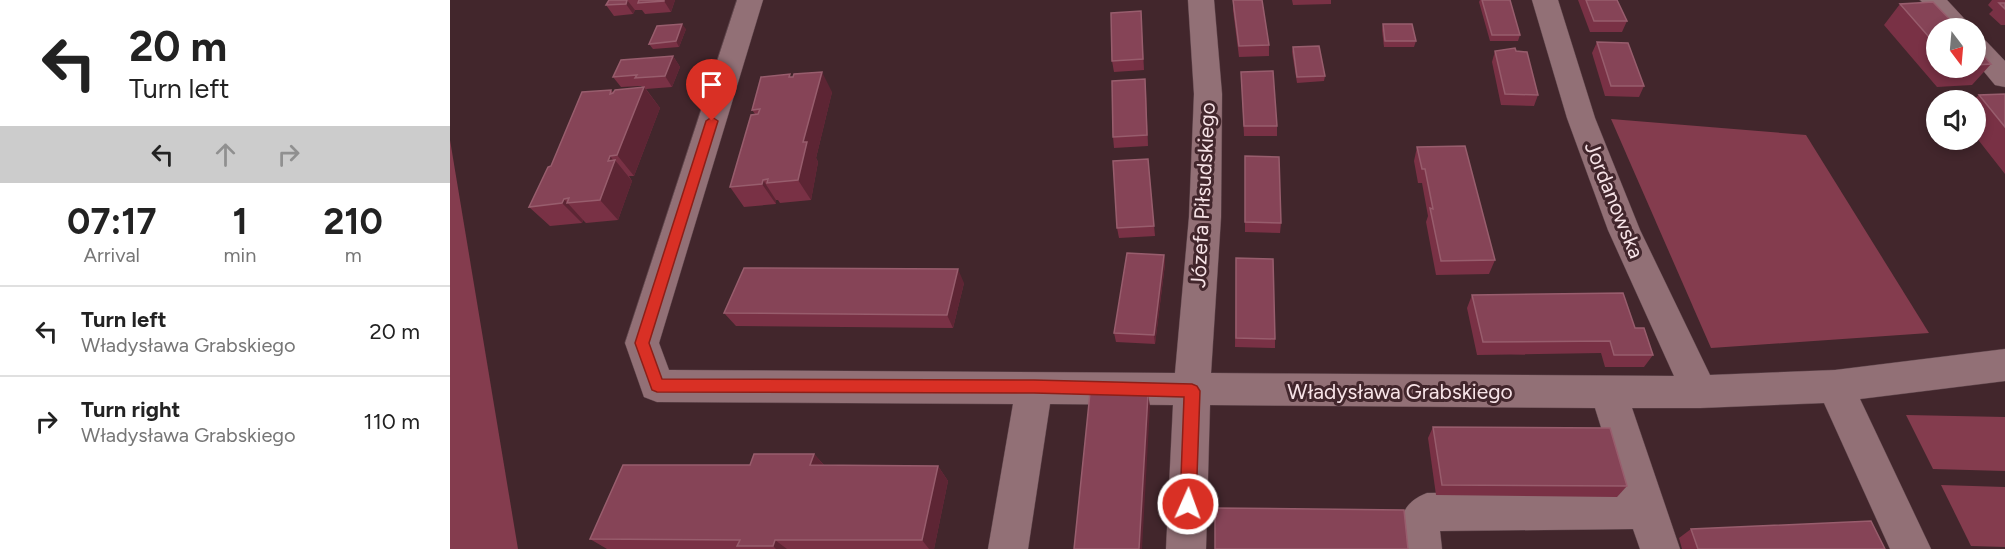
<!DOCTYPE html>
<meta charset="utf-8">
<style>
body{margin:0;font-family:Figtree,sans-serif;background:#f2f2f2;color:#222;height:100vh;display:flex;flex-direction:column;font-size:22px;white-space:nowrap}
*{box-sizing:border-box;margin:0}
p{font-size:20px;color:#767676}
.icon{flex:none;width:33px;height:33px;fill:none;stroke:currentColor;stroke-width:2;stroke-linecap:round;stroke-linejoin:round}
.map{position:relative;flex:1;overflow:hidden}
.panel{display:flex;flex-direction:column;background:#fff;width:450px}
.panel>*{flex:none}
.top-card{background:#fff;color:#222;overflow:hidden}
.needle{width:39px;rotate:164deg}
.fabs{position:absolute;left:1476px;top:18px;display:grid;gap:12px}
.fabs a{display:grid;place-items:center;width:60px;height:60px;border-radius:50%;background:#fff;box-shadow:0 3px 9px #0003;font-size:30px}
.pin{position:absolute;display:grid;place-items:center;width:51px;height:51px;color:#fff;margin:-62px -26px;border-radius:50% 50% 50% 0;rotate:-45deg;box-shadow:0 0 6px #0007}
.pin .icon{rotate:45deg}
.me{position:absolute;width:66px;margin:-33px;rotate:2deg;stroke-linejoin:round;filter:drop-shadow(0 0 4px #0008)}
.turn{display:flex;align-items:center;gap:21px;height:126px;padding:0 30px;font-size:27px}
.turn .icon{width:78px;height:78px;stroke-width:2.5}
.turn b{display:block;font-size:42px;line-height:51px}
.lanes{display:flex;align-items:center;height:57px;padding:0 30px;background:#0003;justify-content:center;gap:30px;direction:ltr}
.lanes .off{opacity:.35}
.eta{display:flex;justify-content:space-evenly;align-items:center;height:102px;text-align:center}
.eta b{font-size:36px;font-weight:700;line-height:42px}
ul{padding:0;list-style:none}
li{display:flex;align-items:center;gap:18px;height:90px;padding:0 30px;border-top:2px solid #e0e0e0}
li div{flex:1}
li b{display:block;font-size:22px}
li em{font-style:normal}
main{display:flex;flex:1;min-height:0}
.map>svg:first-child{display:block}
</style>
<main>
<section class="panel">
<div class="top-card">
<div class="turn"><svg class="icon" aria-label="left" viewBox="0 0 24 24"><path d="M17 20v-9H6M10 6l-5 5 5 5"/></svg><div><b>20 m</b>Turn left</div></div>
<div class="lanes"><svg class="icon" aria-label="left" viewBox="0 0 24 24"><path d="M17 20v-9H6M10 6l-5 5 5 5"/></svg><svg class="icon off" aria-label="ahead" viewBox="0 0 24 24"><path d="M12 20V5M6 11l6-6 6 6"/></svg><svg class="icon off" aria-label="right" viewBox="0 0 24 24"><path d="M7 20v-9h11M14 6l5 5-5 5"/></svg></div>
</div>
<div class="eta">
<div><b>07:17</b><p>Arrival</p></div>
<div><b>1</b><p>min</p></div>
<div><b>210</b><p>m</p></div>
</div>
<ul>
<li><svg class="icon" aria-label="left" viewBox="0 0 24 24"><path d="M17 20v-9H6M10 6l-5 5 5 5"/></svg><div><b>Turn left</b><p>Władysława Grabskiego</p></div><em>20 m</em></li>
<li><svg class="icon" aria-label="right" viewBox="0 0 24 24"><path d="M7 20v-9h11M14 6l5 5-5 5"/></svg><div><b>Turn right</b><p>Władysława Grabskiego</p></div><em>110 m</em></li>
</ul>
</section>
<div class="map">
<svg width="1555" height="549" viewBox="0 0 1555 549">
<rect width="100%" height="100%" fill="#42262c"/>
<g fill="#843c4e">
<polygon points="1161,119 1356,135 1479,333 1261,348"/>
<polygon points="0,140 68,549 0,549"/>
<polygon points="1456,415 1555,417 1555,471 1483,469"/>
<polygon points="1491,485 1555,487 1555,547 1521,546"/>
</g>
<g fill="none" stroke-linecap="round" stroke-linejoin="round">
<defs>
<g id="minor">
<path d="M287,0H313L209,343L219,370L725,373L739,217L744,94L738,0H764L772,94L771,217L761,373L1224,376L1158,230L1117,118L1082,0H1108L1145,118L1190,230L1260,375L1385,370L1555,349V381L1410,399L1481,549H1440L1374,403L1250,408H1182L1230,549H1190L1183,529L990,531L992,549H952C949,522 949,504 977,493L1171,491L1145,408L760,405L756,549H716L723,405L600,404L578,549H538L563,404L207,402L194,397L175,343Z"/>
<polygon points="1470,0 1497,0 1523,28 1496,28"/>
<polygon points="1526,37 1535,40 1555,61 1555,87 1545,85 1526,62"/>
</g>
</defs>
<use href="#minor" stroke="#5e454b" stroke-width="1"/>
<use href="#minor" fill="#927076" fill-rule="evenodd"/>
</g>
<g fill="#793145">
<polygon points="159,0 225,0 221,12 195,14 192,10 185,10 183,14 164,16 156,5"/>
<polygon points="783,0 819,45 819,56 789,57 783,10"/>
<polygon points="842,0 881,0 881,4 843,5"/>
<polygon points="1030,0 1060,0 1070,35 1068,41 1040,41 1029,2"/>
<polygon points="1128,0 1167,0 1177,21 1172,32 1140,32"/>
<polygon points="1542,0 1555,0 1555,25 1551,25 1539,14 1543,10 1538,5"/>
<polygon points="1450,4 1486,28 1486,68 1526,68 1526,47 1541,64 1522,85 1487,87 1434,25"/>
<polygon points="691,11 694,70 664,72 662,61"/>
<polygon points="933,24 966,41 964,47 934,47 932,30"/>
<polygon points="236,29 229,47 203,49 199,44"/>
<polygon points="1147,42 1194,86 1189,97 1155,96 1142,53"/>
<polygon points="843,47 875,76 874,81 847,83 842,52"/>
<polygon points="1045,51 1088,95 1084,106 1051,105 1042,62"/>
<polygon points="223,56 230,67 222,87 196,89 210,108 184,176 179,176 182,181 168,220 136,223 133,220 132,223 100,226 79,207 101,166 161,90 164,93 192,87 191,86 171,87 163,77"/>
<polygon points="791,72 827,126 827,136 794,136"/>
<polygon points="341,77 382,92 366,158 368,162 361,200 330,203 328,200 326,200 326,204 294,207 280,187 305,114 302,110"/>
<polygon points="696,90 698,146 664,148 663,137"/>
<polygon points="1555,94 1555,174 1526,137 1526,100 1523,100 1529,95"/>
<polygon points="967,147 1045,260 1039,274 986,275 976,222 978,216 972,183 968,183 964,161"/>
<polygon points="795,156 831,223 830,233 795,232"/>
<polygon points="698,159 705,236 669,238 667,228"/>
<polygon points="714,255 715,264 705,344 666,342 664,333"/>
<polygon points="786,258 825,339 825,348 785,347"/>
<polygon points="514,283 503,328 286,326 274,313"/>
<polygon points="1022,295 1203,355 1194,367 1155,367 1151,353 1027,355 1017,308"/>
<polygon points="983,427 1177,486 1167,497 986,495 978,438"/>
<polygon points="364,454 374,465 488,466 498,481 484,549 157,549 140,539 300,465"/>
<polygon points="1241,529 1435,549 1232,549 1229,538"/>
</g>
<g fill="#5d2534">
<polygon points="177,0 185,10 183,14 176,4"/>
<polygon points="214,0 225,0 221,12 214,1"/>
<polygon points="232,24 236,29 229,47 226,41"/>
<polygon points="223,56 230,67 222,87 215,76"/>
<polygon points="372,72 382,92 366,158 368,162 361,200 348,180 353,142"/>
<polygon points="194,87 210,108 184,176 167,155"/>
<polygon points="160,156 165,162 165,160 182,181 168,220 150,200"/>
<polygon points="313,180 326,200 326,204 312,184"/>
<polygon points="114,199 133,220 132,223 112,203"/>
<polygon points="714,255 715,264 705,344 704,335"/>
<polygon points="508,269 514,283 503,328 497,315"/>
<polygon points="698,394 700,406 692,549 689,549"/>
<polygon points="364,454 378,470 360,465"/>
<polygon points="488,466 498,481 484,549 479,549 472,540"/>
<polygon points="325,540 337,549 326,549 323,546"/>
</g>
<g fill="#864457" stroke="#985d6d" stroke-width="1.5">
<polygon points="159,0 177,0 176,4 156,5"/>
<polygon points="189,0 214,0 214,1 188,3"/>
<polygon points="783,0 812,0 819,45 789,46"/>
<polygon points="1032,0 1060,0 1070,35 1042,35"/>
<polygon points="1136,0 1167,0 1177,21 1144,21"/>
<polygon points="1483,2 1508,28 1486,28 1486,45 1450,4"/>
<polygon points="1549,3 1555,3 1555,9"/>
<polygon points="691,11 693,59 662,61 661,13"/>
<polygon points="232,24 226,41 199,44 207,26"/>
<polygon points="933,24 962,24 966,41 935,41"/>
<polygon points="1147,42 1178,43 1194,86 1161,86"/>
<polygon points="869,46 875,76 847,77 843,47"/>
<polygon points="1526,47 1541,64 1526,65"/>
<polygon points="1065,48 1066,51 1077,52 1088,95 1055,94 1045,51"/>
<polygon points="223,56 215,76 185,78 187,75 163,77 171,60"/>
<polygon points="823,71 827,126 794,126 791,72"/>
<polygon points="372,72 353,142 357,142 348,180 317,183 318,179 313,180 312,184 280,187 301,115 308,114 310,109 302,110 311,77 340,74 339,77 343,77 344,74"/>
<polygon points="695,79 697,135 663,137 662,81"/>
<polygon points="194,87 167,155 160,156 158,161 165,160 150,200 117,203 119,198 114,199 112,203 79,207 98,167 101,166 132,92 161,90 160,94 163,93 165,90"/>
<polygon points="1555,94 1555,127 1529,95"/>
<polygon points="1015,146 1045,260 991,261 980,208 983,209 975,169 972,169 967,147"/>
<polygon points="795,156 829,157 831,223 795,222"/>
<polygon points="698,159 704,226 667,228 663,161"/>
<polygon points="677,253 714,255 704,335 664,333"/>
<polygon points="786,258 823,259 825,339 786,338"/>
<polygon points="294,268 508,269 497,315 274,313"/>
<polygon points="1173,293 1185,328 1194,328 1203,355 1164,355 1160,341 1033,342 1022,295"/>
<polygon points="640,393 698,394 689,549 624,549"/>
<polygon points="983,427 1160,428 1177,486 992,485"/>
<polygon points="304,454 364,454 360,465 488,466 472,540 325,540 323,546 287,546 290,540 140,539 173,465 300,465"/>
<polygon points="765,508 954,510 958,549 765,549"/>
<polygon points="1421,521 1435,549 1248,549 1241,529"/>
</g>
<polygon fill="#d93025" stroke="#8d1f18" stroke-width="1.5" points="262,117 268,121 199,343 212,379 584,380 742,384 747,386 750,391 746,504 744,509 738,512 732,509 730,504 734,397 584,393 207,392 202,390 185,343 256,121"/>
<g text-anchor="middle" stroke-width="6" stroke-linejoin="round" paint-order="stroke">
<g font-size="21" fill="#f7e3e7" stroke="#42262c">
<text transform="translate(753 195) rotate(-87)" y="7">Józefa Piłsudskiego</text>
<text transform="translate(1164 200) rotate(68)" y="7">Jordanowska</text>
<text x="950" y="399">Władysława Grabskiego</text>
</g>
</g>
</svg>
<div class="fabs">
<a><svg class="needle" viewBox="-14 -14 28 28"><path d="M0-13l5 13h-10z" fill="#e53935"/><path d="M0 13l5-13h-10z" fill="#767676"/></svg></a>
<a><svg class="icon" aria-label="sound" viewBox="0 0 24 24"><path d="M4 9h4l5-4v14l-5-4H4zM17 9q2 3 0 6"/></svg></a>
</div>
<div class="pin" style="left:262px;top:121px;background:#d93025"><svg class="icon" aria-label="arrive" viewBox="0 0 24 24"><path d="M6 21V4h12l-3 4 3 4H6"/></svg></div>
<svg class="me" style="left:738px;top:504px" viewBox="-20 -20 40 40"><circle r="17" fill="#d93025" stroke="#fff" stroke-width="3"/><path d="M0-11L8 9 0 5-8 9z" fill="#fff"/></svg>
</div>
</main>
